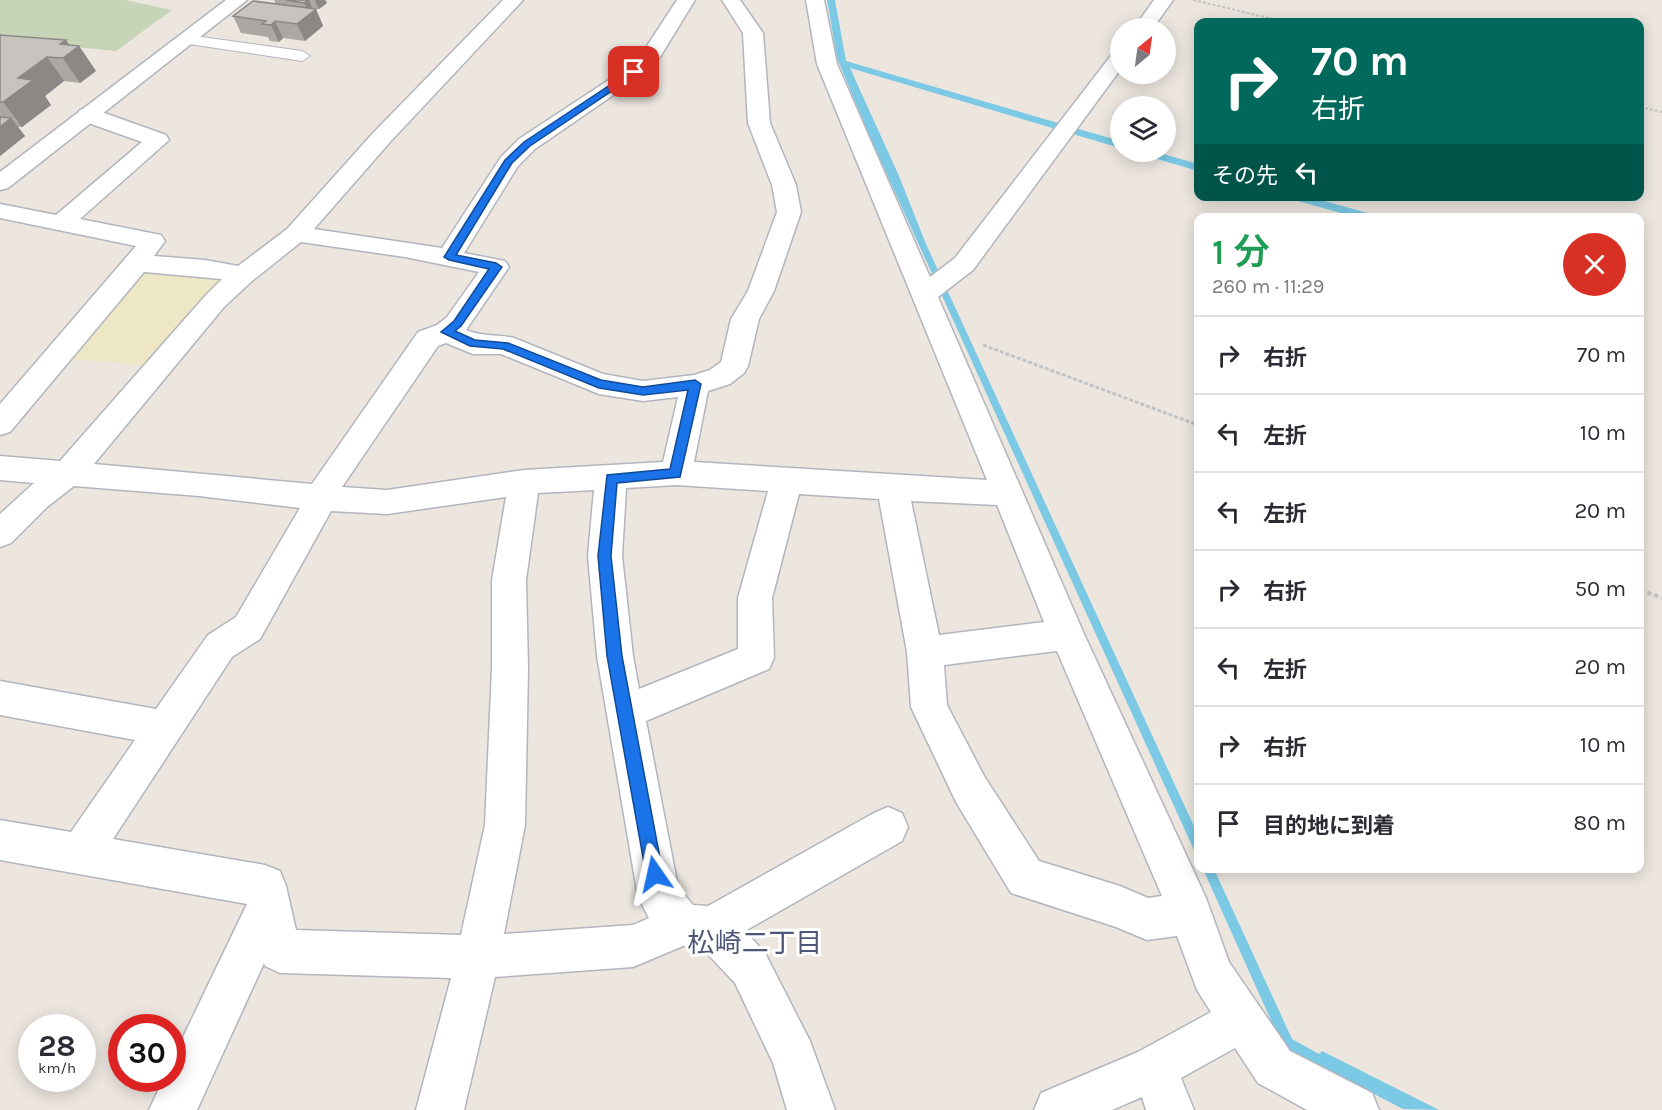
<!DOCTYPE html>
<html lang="ja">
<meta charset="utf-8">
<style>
body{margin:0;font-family:Karla,"Noto Sans JP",sans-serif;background:#f2f2f3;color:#2b2b33;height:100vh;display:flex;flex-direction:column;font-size:22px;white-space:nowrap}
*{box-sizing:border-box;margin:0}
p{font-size:20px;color:#7c7c81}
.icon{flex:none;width:33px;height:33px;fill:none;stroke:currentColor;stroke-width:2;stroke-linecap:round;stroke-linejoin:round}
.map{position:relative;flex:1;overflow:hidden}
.drawer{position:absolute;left:1194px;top:213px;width:450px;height:660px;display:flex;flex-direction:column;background:#fff;border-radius:12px;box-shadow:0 3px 15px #0003}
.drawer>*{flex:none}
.hud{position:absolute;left:1194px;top:18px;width:450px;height:183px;border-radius:12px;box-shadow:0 3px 15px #0003;background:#00695c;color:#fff;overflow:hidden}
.needle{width:39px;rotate:29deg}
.controls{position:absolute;left:1110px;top:18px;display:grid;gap:12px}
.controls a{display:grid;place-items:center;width:66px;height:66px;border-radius:50%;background:#fff;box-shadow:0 3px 15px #0003;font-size:30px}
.speed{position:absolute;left:18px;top:1014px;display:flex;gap:12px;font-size:30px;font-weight:700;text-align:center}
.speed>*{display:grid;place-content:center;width:78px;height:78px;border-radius:50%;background:#fff;box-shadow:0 3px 15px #0003;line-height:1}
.speed small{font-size:15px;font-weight:400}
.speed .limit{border:9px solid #d22;background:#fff;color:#111}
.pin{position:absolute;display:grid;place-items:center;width:51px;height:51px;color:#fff;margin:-26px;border-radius:12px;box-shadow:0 3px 9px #0006}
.me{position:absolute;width:66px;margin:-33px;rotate:349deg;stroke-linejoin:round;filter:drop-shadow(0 0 4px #0008)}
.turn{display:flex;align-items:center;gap:21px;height:126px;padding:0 18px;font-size:27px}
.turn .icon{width:78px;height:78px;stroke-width:2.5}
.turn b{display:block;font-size:42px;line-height:51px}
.then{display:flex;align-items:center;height:57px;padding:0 18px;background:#0003;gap:12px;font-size:22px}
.round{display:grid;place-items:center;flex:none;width:63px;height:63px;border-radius:32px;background:#f2f2f3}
.headline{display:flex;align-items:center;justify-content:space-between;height:102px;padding:0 18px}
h1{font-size:36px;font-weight:600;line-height:45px;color:#1e9e55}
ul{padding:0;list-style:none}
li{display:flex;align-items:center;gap:18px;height:78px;padding:0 18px;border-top:2px solid #e1e1e2}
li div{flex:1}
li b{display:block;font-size:22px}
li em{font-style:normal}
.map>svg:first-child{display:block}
</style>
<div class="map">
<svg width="1662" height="1110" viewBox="0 0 1662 1110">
<rect width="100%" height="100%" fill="#ece6df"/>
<polygon fill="#eee7c5" points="138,269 231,279 152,366 65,358"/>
<polygon fill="#c6d4b7" points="0,0 125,0 172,10 116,51 15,41 0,50"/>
<g fill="#7bc9e4">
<polygon points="827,0 835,0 846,61 1120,141 1120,148 850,68 899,176 926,244 1198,835 1198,859 869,135 837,58"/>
<polygon points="1133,152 1156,152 1198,164 1198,171"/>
<polygon points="1284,197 1310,197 1382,217 1355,217"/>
<polygon points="1203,869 1214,869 1292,1039 1319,1054 1322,1051 1439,1110 1403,1109 1283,1047"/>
</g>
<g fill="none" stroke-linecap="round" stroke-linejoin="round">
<defs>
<polygon id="service" points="187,35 302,51 310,56 302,61 182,43 179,40"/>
<g id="minor">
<path d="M503,0H523L390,142L314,229L442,248L501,157L519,139L627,68L645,49L677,0H695L660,57L641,76L535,149L518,166L464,253L505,261L509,267L466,330C482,337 498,334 514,338L603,374L643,381L694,375L710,370L721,362L731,319L748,291L777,212L772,185L748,123L743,33L722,0H740L763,33L770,123L796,185L801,212L774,291L759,319L748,366L744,373L730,384L708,391L694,462L987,480L817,64L806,0H824L837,64L930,277L955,258L1113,53L1120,51V70L973,270L938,297L1084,634L1206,898L1229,962L1290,1051L1372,1093L1379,1110H1307L1258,1083L1235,1048L1181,1078L1194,1110H1146L1142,1097L1112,1110H1034L1041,1093L1138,1052L1211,1012L1197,990L1177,936L1147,940L1116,927L1011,893L956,802L911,707L907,652L879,499L799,494L772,598L774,658L769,669L646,721L678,887L693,905L708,906L874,813L888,807L902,813L908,827L902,841L745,931L765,953L810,1041L835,1110H787L773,1063L735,983L701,947L683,946L633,967L495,977L464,1110H416L451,978L280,973L265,966L264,963L197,1110H149L164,1078H172V1060L247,904L0,860V820L71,832L135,740L0,715V681L156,709L208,635L236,617L300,508L199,496L74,486L47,507L11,543L0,547V514L34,483L0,480V456L60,461L206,295L222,279L144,272L10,432L0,435V404L136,246L0,218V204L56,215L142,142L80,120L77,115L80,110L88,108L96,110L166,135L169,140L80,219L161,235L165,241L154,256L205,260L238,266L287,229L374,132ZM301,242L405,257L479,272L447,317L437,325L418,332L312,484L94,464L224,307L252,281ZM446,343L473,354H501L599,394L643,401L678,397L663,462L524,470L387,490L342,487L438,346ZM676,485L768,491L738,598V649L639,689L633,656L622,556L626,488ZM594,490L588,556L597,656L638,897L649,918L633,925L504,934L525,825L528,668L526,580L538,493ZM506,497L492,580V668L485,825L461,935L296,930L286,886L280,871L265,865L113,839L232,657L260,639L331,511L387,514ZM911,501L997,505L1044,622L939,635ZM1057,651L1162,896L1148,898L1120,886L1039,861L984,776L947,705L944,665Z"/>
<polygon points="1154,0 1173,0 1153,28 1134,28"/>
</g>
<polygon id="tertiary" points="226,0 247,0 8,188 0,190 0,172"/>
</defs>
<use href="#service" stroke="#b2b5bd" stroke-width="2"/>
<use href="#minor" stroke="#b2b5bd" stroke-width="3"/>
<use href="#tertiary" stroke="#b2b5bd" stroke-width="3"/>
<g stroke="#c4c4c4" stroke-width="2" stroke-dasharray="3 2" stroke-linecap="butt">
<polyline points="1193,0 1286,22"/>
<polyline points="1640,107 1662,112"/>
</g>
<polyline stroke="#c4c4c4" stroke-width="3" stroke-dasharray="4 2" stroke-linecap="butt" points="983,345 1198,425"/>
<polyline stroke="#c4c4c4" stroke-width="4" stroke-dasharray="4.5 3" stroke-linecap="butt" points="1640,590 1662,598"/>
<use href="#service" fill="#fff" fill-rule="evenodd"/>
<use href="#minor" fill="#fff" fill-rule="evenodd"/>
<use href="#tertiary" fill="#fff" fill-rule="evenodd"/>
</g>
<g fill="#aba8a3">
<polygon points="274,0 325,0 327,3 319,9 312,8 316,9 323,26 305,41 283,38 279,42 270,41 268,37 241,33 233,16 276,4"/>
<polygon points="0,35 66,40 69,45 79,46 96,71 80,83 64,81 45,96 51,105 22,127 18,127 25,136 0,156"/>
</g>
<g fill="#8b8885">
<polygon points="308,0 309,0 312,8 308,11 304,3"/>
<polygon points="316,0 325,0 327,3 319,9 315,1"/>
<polygon points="316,9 323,26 305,41 297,24"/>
<polygon points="275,21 283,38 279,42 271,25"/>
<polygon points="66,40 73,50 79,46 96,71 80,83 63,58 60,44"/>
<polygon points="47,57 64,81 45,96 51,105 22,127 3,102 18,78"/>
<polygon points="11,118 25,136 0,156 0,127"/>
</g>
<g fill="#c7c3be" stroke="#8b8885" stroke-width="1.5">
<polygon points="286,0 308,0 304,3"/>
<polygon points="253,1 316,9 297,24 275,21 271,25 262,24 266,21 233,16"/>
<polygon points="0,35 66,40 60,44 79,46 63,58 47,57 18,78 33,80 3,102 0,102"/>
<polygon points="0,117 11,118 0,127"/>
</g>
<polygon fill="#1a73e8" stroke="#114b97" stroke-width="1.5" points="634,69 637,70 637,74 530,146 512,163 456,255 496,263 502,267 461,326 455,331 475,340 508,343 601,380 643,387 695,380 701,384 680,477 617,483 611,556 622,656 663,874 661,880 655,882 649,880 646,874 607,656 598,556 607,475 670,469 688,390 643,395 599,388 503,349 470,346 441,332 454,321 489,269 449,260 444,257 505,160 524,142"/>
<g text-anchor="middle" stroke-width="6" stroke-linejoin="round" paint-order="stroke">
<g font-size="27" fill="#4f5778" stroke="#fff">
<text x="755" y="952">松崎二丁目</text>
</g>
</g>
</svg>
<div class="controls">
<a><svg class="needle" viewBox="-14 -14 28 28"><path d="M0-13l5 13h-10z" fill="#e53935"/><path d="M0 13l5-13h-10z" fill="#7c7c81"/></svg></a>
<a><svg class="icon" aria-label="layers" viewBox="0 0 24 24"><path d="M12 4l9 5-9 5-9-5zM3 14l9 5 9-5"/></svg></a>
</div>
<div class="speed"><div>28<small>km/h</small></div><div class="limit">30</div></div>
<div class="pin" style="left:634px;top:72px;background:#d93025"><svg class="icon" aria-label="arrive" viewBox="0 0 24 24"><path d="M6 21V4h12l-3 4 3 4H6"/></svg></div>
<svg class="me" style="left:655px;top:874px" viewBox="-20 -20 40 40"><path d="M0-17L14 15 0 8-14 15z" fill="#1a73e8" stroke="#fff" stroke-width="4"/></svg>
<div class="hud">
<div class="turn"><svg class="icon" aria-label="right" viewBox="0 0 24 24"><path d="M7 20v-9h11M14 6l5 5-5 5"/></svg><div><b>70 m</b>右折</div></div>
<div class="then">その先<svg class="icon" aria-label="left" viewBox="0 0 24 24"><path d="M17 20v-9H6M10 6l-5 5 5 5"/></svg></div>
</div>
<section class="drawer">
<div class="headline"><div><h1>1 分</h1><p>260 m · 11:29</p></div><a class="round" style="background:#d93025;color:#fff"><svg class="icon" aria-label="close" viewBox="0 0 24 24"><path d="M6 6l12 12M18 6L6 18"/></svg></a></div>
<ul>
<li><svg class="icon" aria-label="right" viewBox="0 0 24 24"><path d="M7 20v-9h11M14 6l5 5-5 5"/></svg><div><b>右折</b></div><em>70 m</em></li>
<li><svg class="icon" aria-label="left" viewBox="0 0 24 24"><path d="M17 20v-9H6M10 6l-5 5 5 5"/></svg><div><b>左折</b></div><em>10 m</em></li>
<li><svg class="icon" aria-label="left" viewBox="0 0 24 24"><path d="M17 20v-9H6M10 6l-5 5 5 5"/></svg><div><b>左折</b></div><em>20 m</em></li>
<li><svg class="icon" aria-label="right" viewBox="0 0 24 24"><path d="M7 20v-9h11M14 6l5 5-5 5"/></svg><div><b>右折</b></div><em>50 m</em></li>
<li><svg class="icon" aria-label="left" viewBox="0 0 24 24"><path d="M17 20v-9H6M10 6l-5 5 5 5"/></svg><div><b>左折</b></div><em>20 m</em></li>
<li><svg class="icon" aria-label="right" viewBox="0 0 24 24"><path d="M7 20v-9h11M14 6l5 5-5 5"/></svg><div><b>右折</b></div><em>10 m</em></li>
<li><svg class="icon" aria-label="arrive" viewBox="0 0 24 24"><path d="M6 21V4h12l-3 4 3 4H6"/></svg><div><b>目的地に到着</b></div><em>80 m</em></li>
</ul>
</section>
</div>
